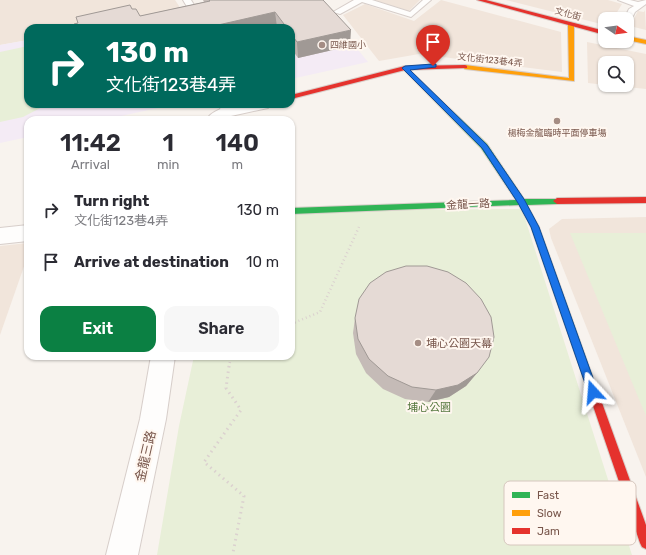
<!DOCTYPE html>
<meta charset="utf-8">
<style>
body{margin:0;font-family:Rubik,"Noto Sans TC",sans-serif;background:#f7f7f7;color:#2b2b33;height:100vh;display:flex;flex-direction:column;font-size:15px;white-space:nowrap}
*{box-sizing:border-box;margin:0}
p{font-size:13px;color:#7c7c81}
.icon{flex:none;width:22px;height:22px;fill:none;stroke:currentColor;stroke-width:2;stroke-linecap:round;stroke-linejoin:round}
.map{position:relative;flex:1;overflow:hidden}
.side{position:absolute;left:24px;top:116px;width:271px;height:244px;display:flex;flex-direction:column;background:#fff;border-radius:12px;box-shadow:0 1px 3px #0004}
.side>*{flex:none}
.top-card{position:absolute;left:24px;top:24px;width:271px;height:84px;border-radius:12px;box-shadow:0 1px 3px #0004;background:#00695c;color:#fff;overflow:hidden}
.needle{width:26px;rotate:103deg}
.fabs{position:absolute;left:598px;top:12px;display:grid;gap:8px}
.fabs a{display:grid;place-items:center;width:36px;height:36px;border-radius:8px;background:#fff;box-shadow:0 1px 3px #0004;font-size:20px}
.pin{position:absolute;display:grid;place-items:center;width:34px;height:34px;color:#fff;margin:-41px -17px;border-radius:50% 50% 50% 0;rotate:-45deg;box-shadow:0 0 4px #0007}
.pin .icon{rotate:45deg}
.me{position:absolute;width:44px;margin:-22px;rotate:341deg;stroke-linejoin:round;filter:drop-shadow(0 0 3px #0008)}
.turn{display:flex;align-items:center;gap:14px;height:84px;padding:0 16px;font-size:18px}
.turn .icon{width:52px;height:52px;stroke-width:2.5}
.turn b{display:block;font-size:28px;line-height:34px}
.eta{display:flex;justify-content:space-evenly;align-items:center;height:68px;text-align:center}
.eta b{font-size:24px;font-weight:600;line-height:28px}
.button{display:flex;gap:8px;margin-top:auto;padding:8px 16px}
.button a{flex:1;height:46px;border-radius:12px;background:#0b8043;color:#fff;font-size:16px;font-weight:600;line-height:46px;text-align:center}
.button a+a{background:#f7f7f7;color:#2b2b33}
ul{padding:0;list-style:none}
li{display:flex;align-items:center;gap:12px;height:52px;padding:0 16px}
li div{flex:1}
li b{display:block;font-size:15px}
li em{font-style:normal}
.map>svg:first-child{display:block}
</style>
<div class="map">
<svg width="646" height="555" viewBox="0 0 646 555">
<rect width="100%" height="100%" fill="#f8f3ee"/>
<g fill="#f1e5db">
<polygon points="0,0 175,0 181,9 89,28 28,28 28,40 0,45"/>
<polygon points="374,0 420,0 409,11"/>
<polygon points="441,0 561,32 562,72 419,54 379,61 343,15 365,4 414,21"/>
<polygon points="506,0 608,0 622,4 613,19 605,19 605,25"/>
<polygon points="645,10 646,30 630,26 638,11 644,12"/>
<polygon points="587,42 646,54 646,89 609,85 627,85 627,63 605,63 605,85 588,83"/>
<polygon points="646,217 646,477 551,238 549,229 562,219"/>
<polygon points="28,243 28,255 0,335 0,246"/>
</g>
<g fill="#f4ebf5">
<polygon points="317,0 368,62 291,79 291,28 89,28"/>
<polygon points="28,40 28,104 176,104 103,120 28,120 28,137 0,143 0,45"/>
</g>
<g fill="#e8efd8">
<polygon points="28,46 28,104 48,104 23,117 0,122 0,52"/>
<polygon points="522,209 632,555 157,555 179,426 194,356 291,356 291,211"/>
<polygon points="570,233 646,233 646,416"/>
</g>
<g fill="none" stroke-linecap="round" stroke-linejoin="round">
<defs>
<g id="lane">
<polygon points="183,0 191,0 196,8 195,10 189,10"/>
<polygon points="354,0 372,0 410,12 423,0 431,0 411,17 362,2 340,14 333,12"/>
<polygon points="618,0 630,0 638,2 646,0 646,4 635,12 630,22 627,22 627,19 624,19 629,9 634,6"/>
<polygon points="218,104 228,104 231,112 229,114 223,114"/>
</g>
<g id="street">
<path d="M239,104H270L268,108L231,116L225,120H206C213,109 227,107 239,104Z"/>
<polygon points="28,225 28,241 0,244 0,228"/>
<polygon points="151,356 175,356 166,419 138,555 106,555 140,419"/>
</g>
<polygon id="fast" points="405,66 487,144 524,199 560,199 561,201 560,203 557,204 527,205 539,227 601,400 600,404 596,405 592,404 591,400 531,227 519,205 291,214 291,208 516,200 481,148 403,69 402,68"/>
<g id="slow">
<polygon points="571,23 574,25 574,81 465,69 462,67 465,65 569,78 568,25"/>
<polygon points="627,36 646,40 646,44 627,40"/>
</g>
<g id="jam">
<polygon points="477,0 486,0 605,31 605,35"/>
<polygon points="465,65 467,66 467,68 405,70 291,99 291,95 405,66"/>
<polygon points="646,197 646,203 557,204 553,201 557,198"/>
<polygon points="596,395 600,396 601,400 646,525 646,549 642,547 640,543 591,400 592,396"/>
</g>
</defs>
<use href="#lane" stroke="#d7ceca" stroke-width="2"/>
<use href="#street" stroke="#d7ceca" stroke-width="2"/>
<use href="#fast" stroke="#d8cec9" stroke-width="2"/>
<use href="#slow" stroke="#d8cec9" stroke-width="2"/>
<use href="#jam" stroke="#d8cec9" stroke-width="2"/>
<g stroke="#dbd1cf" stroke-width="2.5" stroke-dasharray="1 3" stroke-linecap="butt">
<polyline points="291,324 320,312 359,227"/>
<polyline points="229,367 231,356"/>
</g>
<polyline stroke="#dbd1cf" stroke-width="3" stroke-dasharray="1.5 4" stroke-linecap="butt" points="229,366 226,388 241,410 204,462 244,496 233,553"/>
<use href="#lane" fill="#fefdfc" fill-rule="evenodd"/>
<use href="#street" fill="#fefdfc" fill-rule="evenodd"/>
<use href="#fast" fill="#30b455" fill-rule="evenodd"/>
<use href="#slow" fill="#ff9f0a" fill-rule="evenodd"/>
<use href="#jam" fill="#e5322d" fill-rule="evenodd"/>
</g>
<g fill="#c5bbb7">
<polygon points="203,0 323,0 350,46 298,58 291,48 291,28 78,23 132,9 140,16 204,2"/>
<polygon points="355,318 477,373 466,386 449,397 428,402 405,399 383,389 366,373 356,354 353,333"/>
</g>
<g fill="#a09995">
<polygon points="275,12 277,27 274,28 205,28"/>
<polygon points="351,30 350,46 298,58 297,42"/>
<polygon points="477,373 466,386 449,397 428,402 436,390"/>
</g>
<g fill="#e5dad5" stroke="#a09995">
<polygon points="209,0 323,0 351,30 297,42 291,34 291,28 287,28 275,12 205,28 76,28 74,24 78,23 76,17 130,5 132,9 136,9 140,16 210,1"/>
<polygon points="406,266 427,266 448,272 466,283 481,299 491,317 494,337 489,357 477,373 458,385 436,390 412,387 388,376 369,359 358,339 355,318 359,299 370,283 386,272"/>
</g>
<polygon fill="#1a73e8" stroke="#114b97" points="433,64 436,64 436,67 410,70 487,145 524,199 539,227 598,392 597,396 593,398 589,396 588,392 531,227 518,203 482,148 402,68 405,66"/>
<g fill="#a58d84" stroke="#fff7f0" stroke-width="1.5">
<circle cx="322" cy="45" r="4"/>
<circle cx="557" cy="121" r="4"/>
<circle cx="418" cy="343" r="4"/>
</g>
<g text-anchor="middle" stroke-width="4" stroke-linejoin="round" paint-order="stroke">
<g font-size="9" fill="#78564b" stroke="#fff7f0">
<text transform="translate(568 14) rotate(15)" y="3">文化街</text>
<text transform="translate(490 60) rotate(6)" y="3">文化街123巷4弄</text>
</g>
<g font-size="9" fill="#78564b" stroke="#fff7f0" text-anchor="start">
<text x="330" y="48">四維國小</text>
<text x="557" y="136" text-anchor="middle">楊梅金龍臨時平面停車場</text>
</g>
<g font-size="11" fill="#78564b" stroke="#fff7f0">
<text transform="translate(468 204) rotate(-3)" y="4">金龍一路</text>
</g>
<g font-size="11" fill="#78564b" stroke="#fff7f0" text-anchor="start">
<text x="426" y="347">埔心公園天幕</text>
</g>
<g font-size="11" fill="#577940" stroke="#fff7f0">
<text x="429" y="411">埔心公園</text>
</g>
<g font-size="13" fill="#78564b" stroke="#fff7f0">
<text transform="translate(145 456) rotate(-77)" y="5">金龍三路</text>
</g>
</g>
<rect x="504" y="481" width="132" height="64" rx="6" fill="#fff7f0" stroke="#d6c7be" stroke-width="1"/>
<rect x="512" y="492" width="18" height="6" fill="#30b455"/>
<rect x="512" y="510" width="18" height="6" fill="#ff9f0a"/>
<rect x="512" y="528" width="18" height="6" fill="#e5322d"/>
<g font-size="11" fill="#78564b">
<text x="537" y="499">Fast</text>
<text x="537" y="517">Slow</text>
<text x="537" y="535">Jam</text>
</g>
</svg>
<div class="fabs">
<a><svg class="needle" viewBox="-14 -14 28 28"><path d="M0-13l5 13h-10z" fill="#e53935"/><path d="M0 13l5-13h-10z" fill="#7c7c81"/></svg></a>
<a><svg class="icon" aria-label="search" viewBox="0 0 24 24"><circle cx="10" cy="10" r="6"/><path d="M15 15l6 6"/></svg></a>
</div>
<div class="pin" style="left:433px;top:66px;background:#d93025"><svg class="icon" aria-label="arrive" viewBox="0 0 24 24"><path d="M6 21V4h12l-3 4 3 4H6"/></svg></div>
<svg class="me" style="left:593px;top:392px" viewBox="-20 -20 40 40"><path d="M0-17L14 15 0 8-14 15z" fill="#1a73e8" stroke="#fff" stroke-width="4"/></svg>
<div class="top-card">
<div class="turn"><svg class="icon" aria-label="right" viewBox="0 0 24 24"><path d="M7 20v-9h11M14 6l5 5-5 5"/></svg><div><b>130 m</b>文化街123巷4弄</div></div>
</div>
<section class="side">
<div class="eta">
<div><b>11:42</b><p>Arrival</p></div>
<div><b>1</b><p>min</p></div>
<div><b>140</b><p>m</p></div>
</div>
<ul>
<li><svg class="icon" aria-label="right" viewBox="0 0 24 24"><path d="M7 20v-9h11M14 6l5 5-5 5"/></svg><div><b>Turn right</b><p>文化街123巷4弄</p></div><em>130 m</em></li>
<li><svg class="icon" aria-label="arrive" viewBox="0 0 24 24"><path d="M6 21V4h12l-3 4 3 4H6"/></svg><div><b>Arrive at destination</b></div><em>10 m</em></li>
</ul>
<div class="button"><a>Exit</a><a>Share</a></div>
</section>
</div>
